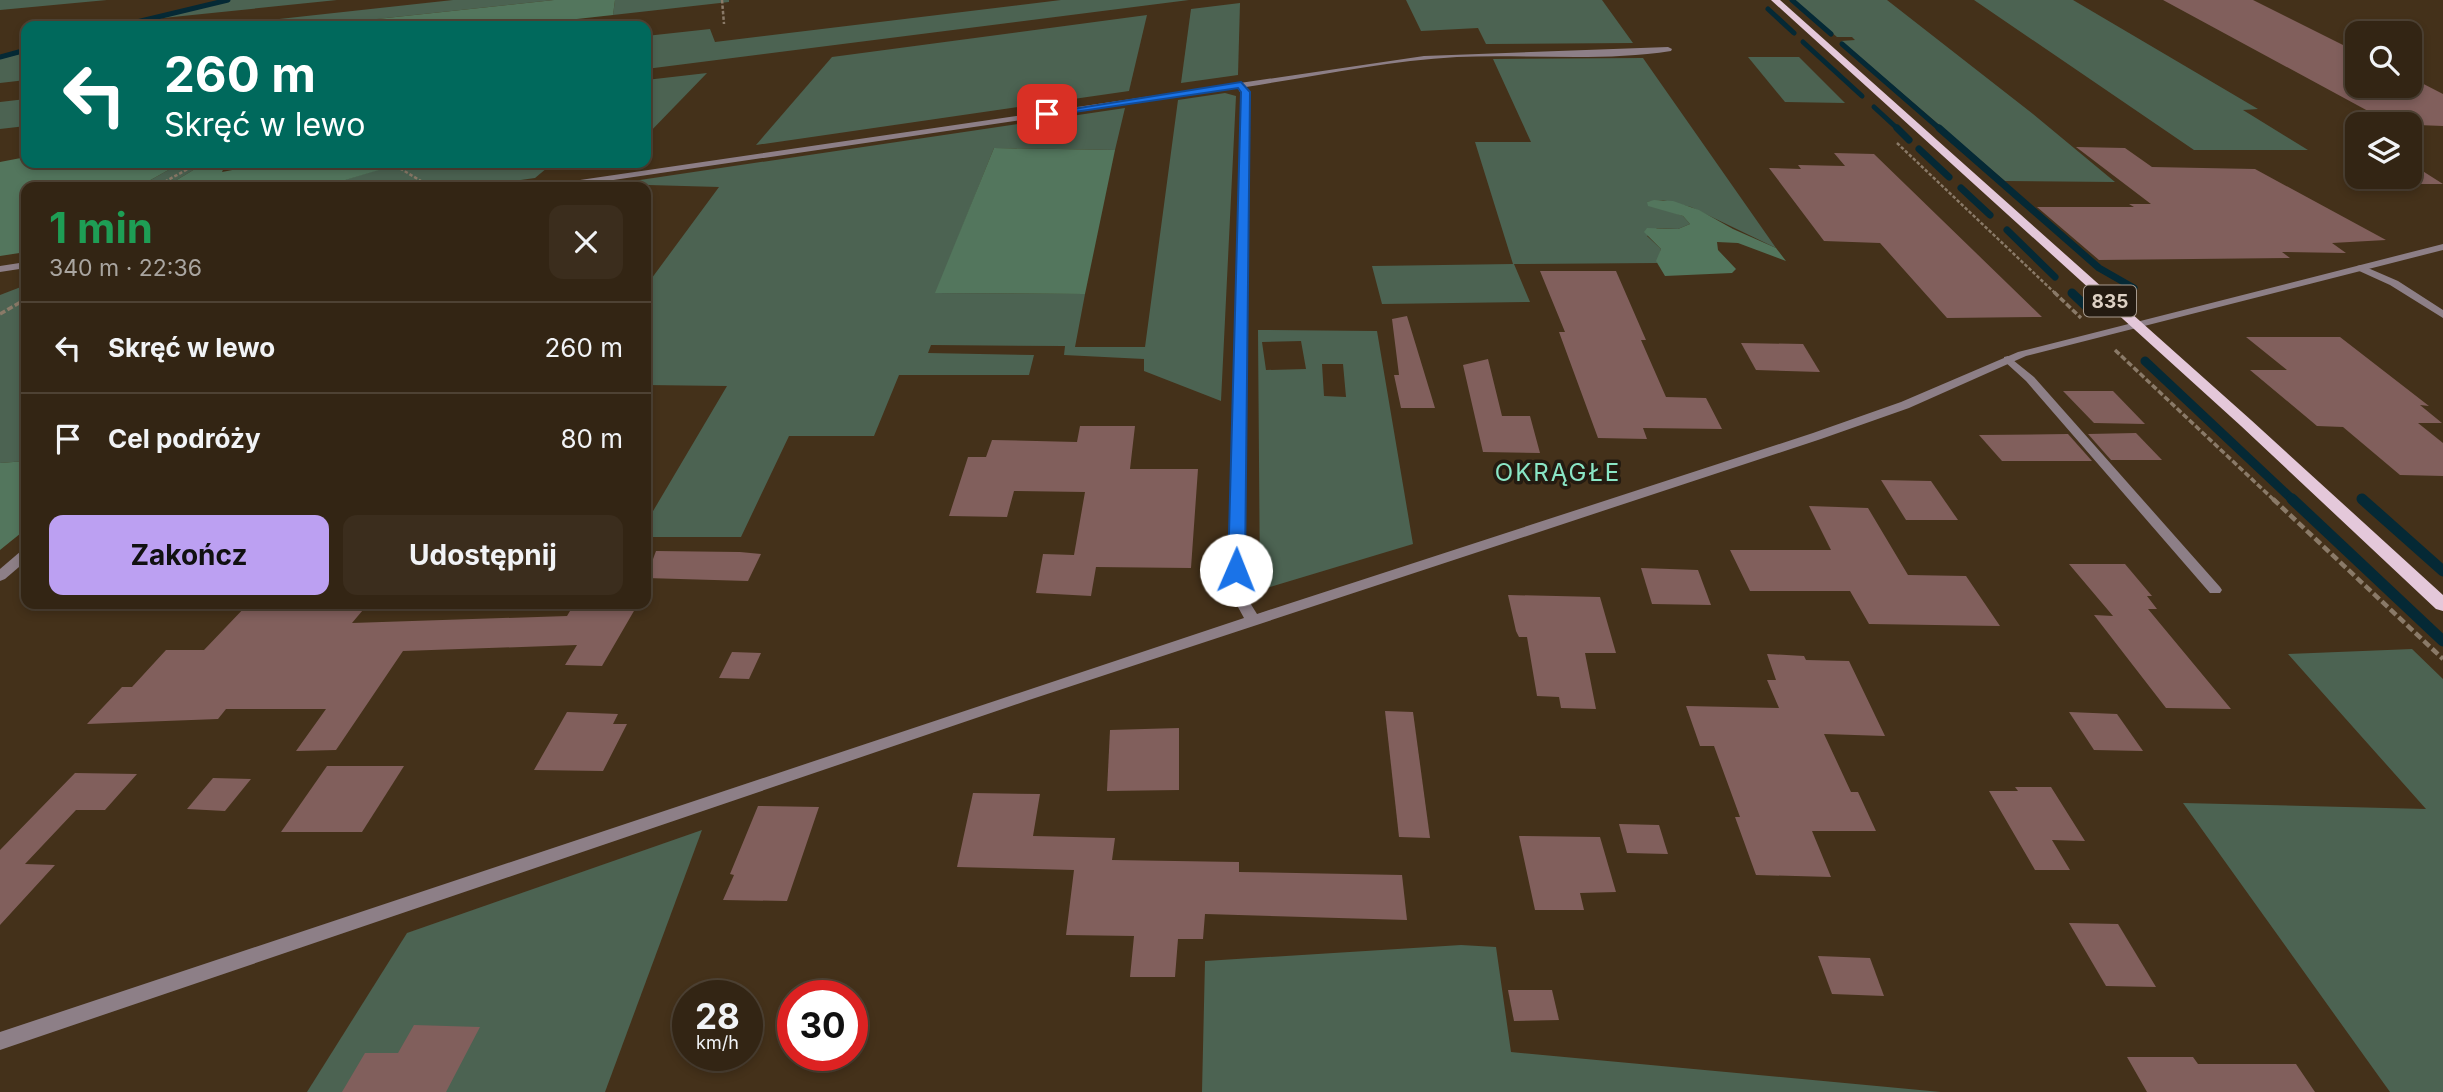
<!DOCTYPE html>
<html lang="pl">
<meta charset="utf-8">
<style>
body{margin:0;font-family:Inter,sans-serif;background:#3b2d1d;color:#f1f3f6;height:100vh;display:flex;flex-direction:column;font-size:26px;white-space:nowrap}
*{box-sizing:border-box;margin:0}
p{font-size:23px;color:#a9a5a0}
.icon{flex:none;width:38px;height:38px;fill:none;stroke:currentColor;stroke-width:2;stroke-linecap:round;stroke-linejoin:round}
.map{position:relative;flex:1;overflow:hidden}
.panel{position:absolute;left:21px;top:182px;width:630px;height:427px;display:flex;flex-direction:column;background:#332514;border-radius:14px;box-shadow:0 4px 10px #0003,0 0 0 2px #4e4234}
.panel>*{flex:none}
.guide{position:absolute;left:21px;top:21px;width:630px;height:147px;border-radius:14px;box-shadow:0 4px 10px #0003,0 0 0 2px #4e4234;background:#00695c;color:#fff;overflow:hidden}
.controls{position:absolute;left:2345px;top:21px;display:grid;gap:14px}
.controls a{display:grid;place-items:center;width:77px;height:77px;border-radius:14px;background:#332514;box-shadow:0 4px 10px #0003,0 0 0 2px #4e4234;font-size:35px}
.speed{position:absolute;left:672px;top:980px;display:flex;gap:14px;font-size:35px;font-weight:700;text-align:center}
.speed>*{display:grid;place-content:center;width:91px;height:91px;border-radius:50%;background:#332514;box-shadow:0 4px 10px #0003,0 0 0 2px #4e4234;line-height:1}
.speed small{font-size:18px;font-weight:400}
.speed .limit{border:10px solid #d22;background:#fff;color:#111}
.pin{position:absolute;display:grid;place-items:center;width:60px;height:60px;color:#fff;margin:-30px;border-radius:14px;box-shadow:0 4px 10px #0006}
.me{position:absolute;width:77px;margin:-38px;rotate:1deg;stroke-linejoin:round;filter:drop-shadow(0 0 5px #0008)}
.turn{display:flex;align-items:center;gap:24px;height:147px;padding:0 28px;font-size:32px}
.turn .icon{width:91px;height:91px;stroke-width:2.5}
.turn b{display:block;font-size:49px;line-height:60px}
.round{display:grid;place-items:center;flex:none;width:74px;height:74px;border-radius:14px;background:#3b2d1d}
.summary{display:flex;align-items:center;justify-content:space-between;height:119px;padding:0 28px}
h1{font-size:42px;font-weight:700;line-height:52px;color:#1e9e55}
.action{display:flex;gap:14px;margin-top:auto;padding:14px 28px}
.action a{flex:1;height:80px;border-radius:14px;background:#bca0f2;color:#111;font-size:28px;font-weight:700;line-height:80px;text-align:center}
.action a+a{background:#3b2d1d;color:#f1f3f6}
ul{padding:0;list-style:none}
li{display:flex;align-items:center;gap:21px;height:91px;padding:0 28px;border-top:2px solid #4e4234}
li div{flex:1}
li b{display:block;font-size:26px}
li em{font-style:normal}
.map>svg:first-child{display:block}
</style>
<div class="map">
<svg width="2443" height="1092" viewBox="0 0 2443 1092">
<rect width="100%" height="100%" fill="#44311a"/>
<g fill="#4c6352" fill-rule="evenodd">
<polygon points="0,0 107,0 0,10"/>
<polygon points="230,0 337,0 163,18 122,26"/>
<polygon points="453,0 554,0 312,26 214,26"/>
<polygon points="615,0 729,0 729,2 613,15"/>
<polygon points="1061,0 1189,0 646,69 646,36 710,29 715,42"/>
<polygon points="1406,0 1602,0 1633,43 1486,44 1478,28 1421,31"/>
<polygon points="1794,0 1887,0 2033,114 2115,182 2005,181 1841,41 1855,40 1852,37 1837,37"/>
<polygon points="1974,0 2073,0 2258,109 2243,110 2308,150 2194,150"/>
<polygon points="1240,3 1238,75 1181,83 1191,9"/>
<polygon points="1147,15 1129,91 756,145 832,57"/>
<polygon points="26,52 26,80 0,83 0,59"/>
<polygon points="1748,57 1799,57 1845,103 1785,102"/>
<polygon points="1643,58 1776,248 1691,207 1663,200 1647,202 1683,216 1690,224 1678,229 1657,228 1647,236 1661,249 1657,263 1514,264 1530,302 1382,304 1372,266 1513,264 1475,142 1531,142 1493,59"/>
<polygon points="707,73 646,136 646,80"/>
<polygon points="1225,93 1236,96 1221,401 1144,371 1144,359 1064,355 1065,346 931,345 928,353 1034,355 1029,375 899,375 874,436 789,436 741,537 646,537 646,523 727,386 646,385 646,286 719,187 613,184 1125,108 1115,150 994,148 936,293 1085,294 1075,347 1145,347 1178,100"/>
<polygon points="26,99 26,126 0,129 0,102"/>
<polygon points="181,163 205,163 165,187 138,187"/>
<polygon points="351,163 553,163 535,178 470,187 348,187 341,181 377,170"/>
<polygon points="26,285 26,461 0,463 0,295"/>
<path d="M1258,330L1377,331L1413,544L1260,590ZM1301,341L1306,369L1266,370L1262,342ZM1322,364H1343L1346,397L1324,396Z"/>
<polygon points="2412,649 2443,679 2443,1092 2390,1092 2183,803 2426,809 2288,654"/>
<polygon points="702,830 605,1092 307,1092 407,933"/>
<polygon points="1461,945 1496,947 1511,1052 1941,1092 1202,1092 1205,961"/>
</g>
<g fill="#53765d">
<polygon points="554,0 615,0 613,15 514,26 312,26"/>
<polygon points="994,148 1115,150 1085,294 935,293"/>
<polygon points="26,157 26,163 181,163 138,187 26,187 26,252 0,256 0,162"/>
<path d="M205,163H226L222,172C273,161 328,157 379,170L342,181L348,187H165Z"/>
<polygon points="1654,200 1673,201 1699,210 1733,229 1776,248 1786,261 1738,243 1717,242 1718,250 1736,269 1732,273 1665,276 1656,261 1661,249 1644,232 1647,228 1678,229 1690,224 1683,216 1648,206 1647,202"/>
<polygon points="26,461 26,529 0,550 0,463"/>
</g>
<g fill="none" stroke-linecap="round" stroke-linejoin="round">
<g stroke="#052935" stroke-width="5">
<polyline points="1792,0 1831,34"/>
<polyline points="1768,9 1794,33"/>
<polyline points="120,26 228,0"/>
<polyline points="1803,42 1862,96"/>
<polyline points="1842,44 1941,130"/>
<polyline points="0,57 26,50"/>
<polyline points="1874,107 1899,130"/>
</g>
<g stroke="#052935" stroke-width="7">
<polyline points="1897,128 1909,140"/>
<polyline points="1939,128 2099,268 2134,288"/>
<polyline points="1919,149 1949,177"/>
<polyline points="1961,188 1990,215"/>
<polyline points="2007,230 2055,277"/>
</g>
<g stroke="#052935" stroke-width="9">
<polyline points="2072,293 2092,312"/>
<polyline points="2145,361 2294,501"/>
</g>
<g stroke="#052935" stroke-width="11">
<polyline points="2292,499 2443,641"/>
<polyline points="2362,499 2443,571"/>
</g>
</g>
<g fill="#815f5c">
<polygon points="2163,0 2253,0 2357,52 2357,86 2410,86 2410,77 2443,94 2443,126 2392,124"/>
<polygon points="2076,147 2125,148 2152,167 2255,169 2386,240 2332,243 2346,253 2282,252 2290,258 2099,260 2037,207 2134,207 2129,204 2151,204"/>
<polygon points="1834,153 1874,154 2042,317 1947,318 1880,243 1824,241 1769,168 1801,169 1798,165 1845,166"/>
<polygon points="2410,163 2443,184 2384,184 2372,177 2410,177"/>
<polygon points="1540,271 1616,271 1646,340 1641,340 1666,397 1706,398 1722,429 1643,428 1647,439 1598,438 1559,332 1565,332"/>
<polygon points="1407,316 1435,408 1401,408 1394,375 1399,375 1392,319"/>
<polygon points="2246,337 2340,337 2429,406 2420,405 2442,423 2418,423 2443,443 2443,476 2400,475 2343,427 2317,426 2250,370 2287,370"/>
<polygon points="1741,343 1803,344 1820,372 1756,370"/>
<polygon points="1488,359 1502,416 1530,416 1540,453 1483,452 1463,365"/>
<polygon points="2063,391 2113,391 2145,424 2094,423"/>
<polygon points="1080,426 1135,426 1130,469 1198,469 1191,568 1096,567 1091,596 1036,593 1043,554 1074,555 1085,492 1014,491 1007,517 949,516 968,457 986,457 992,440 1077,442"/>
<polygon points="2136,433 2162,460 2111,460 2088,434"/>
<polygon points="2068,434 2092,461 2002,461 1979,435"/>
<polygon points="1881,480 1931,481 1958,520 1906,520"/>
<polygon points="1809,506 1868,508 1908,575 1966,576 2000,626 1869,624 1850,591 1750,591 1730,550 1831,550"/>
<polygon points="656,551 740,552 761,554 748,581 646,578"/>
<polygon points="2069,564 2125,564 2152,596 2147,596 2157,609 2148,609 2231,709 2166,708 2094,615 2113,616"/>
<polygon points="1641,568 1698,570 1711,605 1652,604"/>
<polygon points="1508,595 1600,597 1616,653 1585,653 1596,709 1561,708 1559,697 1537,696 1527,637 1519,637 1516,631"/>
<polygon points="248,604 368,604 352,623 567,616 570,611 598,611 603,604 638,604 602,666 565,665 577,645 403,651 336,750 296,751 326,709 226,709 218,719 87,724 122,687 132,687 166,650 204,650"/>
<polygon points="732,652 761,653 749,679 719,678"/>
<polygon points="1767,654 1804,656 1806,660 1849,661 1885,736 1824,734 1851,792 1858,792 1876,831 1812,831 1831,877 1756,875 1735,817 1740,817 1714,746 1700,746 1686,706 1779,708 1767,680 1776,680"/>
<polygon points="1385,711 1413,712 1430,838 1399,837"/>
<polygon points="567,712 618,714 613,724 627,724 603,771 534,770"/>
<polygon points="2069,712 2117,714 2143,751 2094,750"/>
<polygon points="1179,728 1179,790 1107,791 1110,730"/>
<polygon points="327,766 404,766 362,832 281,832"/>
<polygon points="75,773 137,774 105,810 76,810 25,864 55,865 0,925 0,850"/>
<polygon points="213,778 251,779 225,811 187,809"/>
<polygon points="2015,787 2051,787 2085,841 2052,840 2070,870 2035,870 1989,791 2018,791"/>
<polygon points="973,793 1040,794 1033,836 1115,838 1112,860 1239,862 1239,872 1402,875 1407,920 1205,914 1203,939 1178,939 1175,977 1130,977 1134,936 1066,935 1074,870 957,867"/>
<polygon points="758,806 819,807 787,901 723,900 734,875 730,874"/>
<polygon points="1619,824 1659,825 1668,854 1627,853"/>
<polygon points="1519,836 1600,837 1616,892 1580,893 1584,910 1535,910"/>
<polygon points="2069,923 2118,924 2156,987 2106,986"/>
<polygon points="1818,956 1870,958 1884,996 1832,994"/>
<polygon points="1508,990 1552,990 1559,1020 1514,1021"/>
<polygon points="414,1025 480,1027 446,1092 342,1092 365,1053 398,1053"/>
<polygon points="2127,1057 2193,1057 2198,1064 2296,1064 2315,1092 2147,1092"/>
</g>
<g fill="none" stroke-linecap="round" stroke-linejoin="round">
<g stroke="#8a7a68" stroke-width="2.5" stroke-dasharray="3.5 2" stroke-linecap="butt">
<polyline points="722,0 724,24"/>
<polyline points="1897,143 2056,294"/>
<polyline points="373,163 401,169 431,187"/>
<polyline points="155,187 199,163"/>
</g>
<g stroke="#8a7a68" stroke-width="3.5" stroke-dasharray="6 2.5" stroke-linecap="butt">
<polyline points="2054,292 2081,318"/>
<polyline points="0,314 26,299"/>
<polyline points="2115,350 2275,501"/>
</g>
<polyline stroke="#8a7a68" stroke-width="4.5" stroke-dasharray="8 3.5" stroke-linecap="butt" points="2273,499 2443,659"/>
<g fill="#8d7f87" fill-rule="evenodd">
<polygon points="2361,265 2398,281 2443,310 2443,318 2390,285 2357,270 2357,266"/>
<polygon points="2008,356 2034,377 2220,587 2222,590 2220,593 2210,593 2026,381 2004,361 2004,357"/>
<polygon points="26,550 26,561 5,579 0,581 0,569 21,551"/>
</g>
<g fill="#8d7f87" fill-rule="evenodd">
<path d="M1668,47L1672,49L1671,51C1601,62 1528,54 1457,57C1387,61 1316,76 1246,87L1250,96L1243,570L1247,598L1257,614L1813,433L1901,402L2018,352L2443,244V250L2026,356L1909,408L1821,439L1029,700L0,1050V1032L1244,618L1233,598L1229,570L1242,96L1238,88L566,187H545L546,185L1424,56Z"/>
<polygon points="26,262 26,268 0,272 0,266"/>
</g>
<polygon fill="#e4c8da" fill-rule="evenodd" points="1771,0 1780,0 2251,420 2443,595 2443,611 2436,609 2241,426"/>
</g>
<polygon fill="#1a73e8" stroke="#114b97" stroke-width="2" points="1241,82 1250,92 1245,570 1236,575 1228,570 1241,92 1238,88 1047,116 1042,114"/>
<g text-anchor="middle" stroke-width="7" stroke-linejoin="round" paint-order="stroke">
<rect fill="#241b11" stroke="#a69a8e" stroke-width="2" x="2084" y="285.5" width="52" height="31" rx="5"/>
<g font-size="19" font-weight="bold" fill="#ddd1c4">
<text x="2110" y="308">835</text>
</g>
<g font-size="24" letter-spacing="2" fill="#8ae6c6" stroke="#241b11">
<text x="1558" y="481">OKRĄGŁE</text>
</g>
</g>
</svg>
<div class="controls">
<a><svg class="icon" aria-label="search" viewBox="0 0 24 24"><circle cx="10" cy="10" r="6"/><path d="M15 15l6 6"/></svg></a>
<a><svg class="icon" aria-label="layers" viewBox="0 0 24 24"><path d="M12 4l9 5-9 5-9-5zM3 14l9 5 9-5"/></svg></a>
</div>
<div class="speed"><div>28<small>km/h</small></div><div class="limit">30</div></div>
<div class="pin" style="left:1047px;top:114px;background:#d93025"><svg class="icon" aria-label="arrive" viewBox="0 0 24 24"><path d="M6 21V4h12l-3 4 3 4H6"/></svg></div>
<svg class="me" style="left:1236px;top:570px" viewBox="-20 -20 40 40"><circle r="19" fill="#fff"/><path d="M0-13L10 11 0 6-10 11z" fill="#1a73e8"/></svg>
<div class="guide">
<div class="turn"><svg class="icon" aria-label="left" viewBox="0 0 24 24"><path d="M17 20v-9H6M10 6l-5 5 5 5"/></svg><div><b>260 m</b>Skręć w lewo</div></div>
</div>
<section class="panel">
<div class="summary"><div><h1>1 min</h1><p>340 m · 22:36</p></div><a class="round"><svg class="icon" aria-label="close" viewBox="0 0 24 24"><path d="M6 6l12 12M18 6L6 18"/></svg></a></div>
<ul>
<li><svg class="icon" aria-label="left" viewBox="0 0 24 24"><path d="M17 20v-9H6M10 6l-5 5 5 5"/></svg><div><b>Skręć w lewo</b></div><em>260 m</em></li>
<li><svg class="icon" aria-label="arrive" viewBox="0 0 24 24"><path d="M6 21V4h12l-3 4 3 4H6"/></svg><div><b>Cel podróży</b></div><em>80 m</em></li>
</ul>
<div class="action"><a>Zakończ</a><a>Udostępnij</a></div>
</section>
</div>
